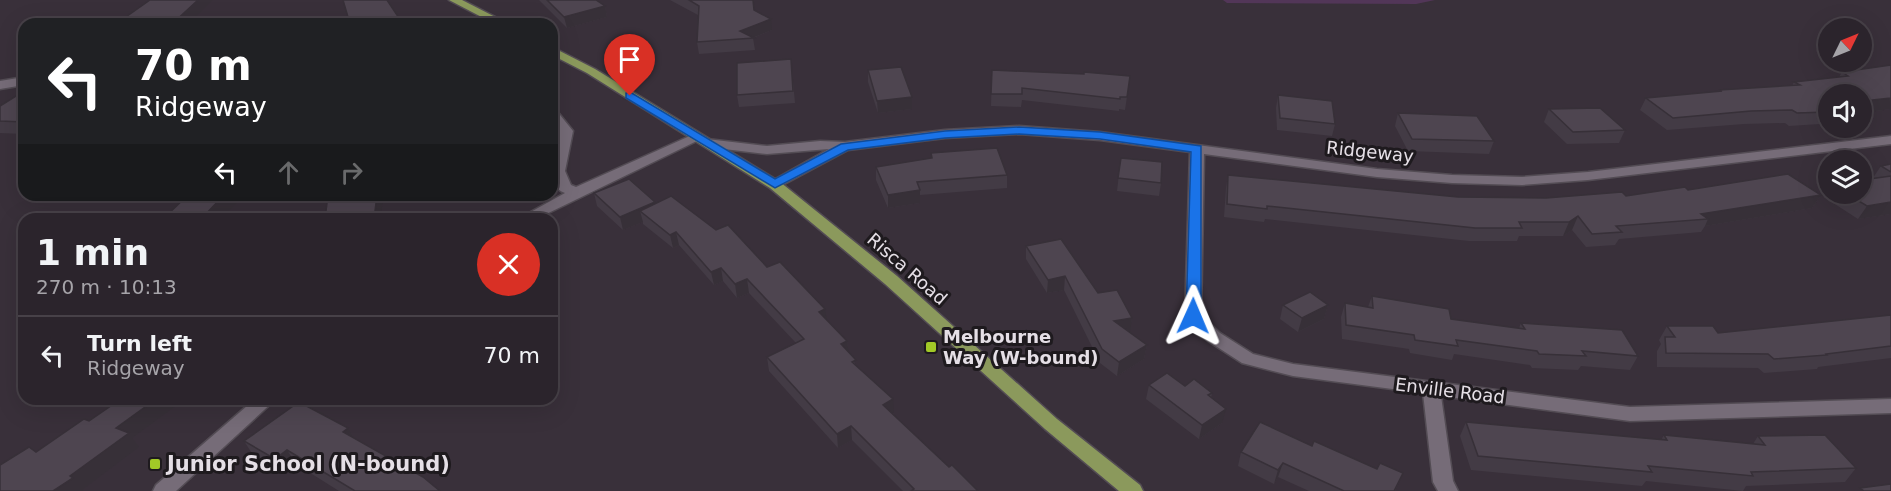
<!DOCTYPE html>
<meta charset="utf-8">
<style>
body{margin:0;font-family:"DejaVu Sans",sans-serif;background:#373038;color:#f1f3f6;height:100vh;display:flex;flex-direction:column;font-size:22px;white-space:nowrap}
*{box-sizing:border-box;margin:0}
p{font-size:20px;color:#a6a4a9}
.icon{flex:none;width:33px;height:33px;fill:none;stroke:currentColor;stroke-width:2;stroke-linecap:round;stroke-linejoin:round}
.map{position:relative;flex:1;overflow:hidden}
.drawer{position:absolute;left:18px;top:213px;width:540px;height:192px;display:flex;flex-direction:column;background:#2b242c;border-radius:18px;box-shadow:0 6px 24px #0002,0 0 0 2px #474148}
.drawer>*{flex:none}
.banner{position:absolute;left:18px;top:18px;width:540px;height:183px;border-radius:18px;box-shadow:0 6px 24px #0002,0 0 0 2px #474148;background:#202124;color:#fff;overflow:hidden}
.needle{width:39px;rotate:47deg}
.buttons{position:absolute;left:1818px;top:18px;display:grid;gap:12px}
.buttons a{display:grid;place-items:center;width:54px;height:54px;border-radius:50%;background:#2b242c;box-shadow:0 6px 24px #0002,0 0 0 2px #474148;font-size:30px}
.pin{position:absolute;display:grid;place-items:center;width:51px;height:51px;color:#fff;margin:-62px -26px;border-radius:50% 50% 50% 0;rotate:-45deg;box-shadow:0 0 6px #0007}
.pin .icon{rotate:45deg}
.me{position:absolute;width:66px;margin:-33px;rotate:1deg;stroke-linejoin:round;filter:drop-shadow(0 0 4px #0008)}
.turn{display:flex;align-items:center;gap:21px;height:126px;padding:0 18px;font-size:27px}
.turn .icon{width:78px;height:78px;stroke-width:2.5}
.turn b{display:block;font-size:42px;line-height:51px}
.lanes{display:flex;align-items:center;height:57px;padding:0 18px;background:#0003;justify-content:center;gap:30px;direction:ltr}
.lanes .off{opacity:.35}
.round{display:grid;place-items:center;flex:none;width:63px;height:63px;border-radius:32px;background:#373038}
.headline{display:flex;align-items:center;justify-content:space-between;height:102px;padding:0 18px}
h1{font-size:36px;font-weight:700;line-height:45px}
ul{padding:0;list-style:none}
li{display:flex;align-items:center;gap:18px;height:78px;padding:0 18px;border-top:2px solid #474148}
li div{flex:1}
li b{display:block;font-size:22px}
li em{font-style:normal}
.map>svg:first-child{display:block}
</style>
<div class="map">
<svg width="1891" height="491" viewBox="0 0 1891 491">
<rect width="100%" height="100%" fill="#39303a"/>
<polygon fill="#523658" points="1223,0 1435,0 1416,4 1227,3"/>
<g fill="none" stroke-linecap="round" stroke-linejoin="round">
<defs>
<g id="minor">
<polygon points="24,77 24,85 0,89 0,81"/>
<path d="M552,109L556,110L573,131L565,171L571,185L576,187L692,135L697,134L703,138L536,219H518L565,193C542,185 557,147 560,131L552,121Z"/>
<polygon points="1019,126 1100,132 1377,169 1452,175 1522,177 1588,172 1891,136 1891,144 1588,180 1522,185 1452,183 1377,177 1204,154 1201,315 1220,333 1253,354 1293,364 1630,407 1891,399 1891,413 1630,421 1441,396 1453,481 1458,491 1438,491 1433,482 1423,393 1293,376 1242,363 1208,341 1187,320 1185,316 1190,152 1100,140 1019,134 945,138 848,150 775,189 768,185 770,182 829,149 767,154 707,147 700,143 707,139 767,146 820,141 845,142 945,130"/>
<polygon points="255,399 276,399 176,491 153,491 156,485"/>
</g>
<g id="major">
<polygon points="449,0 462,0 509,24 495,24"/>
<polygon points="552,47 595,69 780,182 897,276 1057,419 1140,485 1143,491 1119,491 1045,429 885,284 770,188 587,73 552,55"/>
</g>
</defs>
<use href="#minor" stroke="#534c54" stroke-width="3"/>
<use href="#major" stroke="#534c54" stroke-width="3"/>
<use href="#minor" fill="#766c78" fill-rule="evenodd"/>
<use href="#major" fill="#8b995c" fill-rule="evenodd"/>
</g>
<g fill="#433b45">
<polygon points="539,0 596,0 605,6 607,17 567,28"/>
<polygon points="670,0 753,0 754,11 772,30 753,38 755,50 699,54 697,42 698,15"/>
<polygon points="791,59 795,103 739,107 737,95"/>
<polygon points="1891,65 1891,109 1868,112 1864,119 1862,119 1862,94 1828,94 1828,123 1820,124 1789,126 1785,123 1744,124 1667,130 1640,110 1646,98 1718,92 1719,90 1792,86 1794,82 1839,77 1842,72"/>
<polygon points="868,70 912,97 912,109 878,113 868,82"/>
<polygon points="992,70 1130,76 1125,110 1119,109 1119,111 1022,100 1021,107 991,106"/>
<polygon points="24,91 24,134 0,133 0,106"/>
<polygon points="1278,95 1335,124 1332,136 1277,130 1276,108"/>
<polygon points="1549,109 1625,130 1619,143 1567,144 1544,122"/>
<polygon points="1398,113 1494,141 1489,154 1408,151 1395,126"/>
<polygon points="931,153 1007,175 1007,188 920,195 920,203 888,208 876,180 876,167 931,158"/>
<polygon points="1121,158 1161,183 1159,196 1117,191"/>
<polygon points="1891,164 1891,214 1858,219 1824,197 1828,191 1828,194 1862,194 1881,166"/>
<polygon points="1228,175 1458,197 1546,198 1626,196 1688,190 1821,195 1812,208 1705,226 1701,232 1619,239 1615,245 1586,247 1572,230 1563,236 1519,236 1517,241 1469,241 1265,219 1264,222 1224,217 1226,188"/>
<polygon points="594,193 655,202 656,204 716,230 767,267 826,319 847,341 848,352 857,367 894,413 893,414 949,467 978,491 903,491 852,440 838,448 769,371 767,357 796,343 749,293 737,298 723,281 714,285 679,245 673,248 643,224 643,222 623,230 597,206"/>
<polygon points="1026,246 1098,293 1132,318 1129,332 1147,345 1144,359 1117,376 1100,363 1064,290 1047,293 1026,259"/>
<polygon points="1372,296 1451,319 1519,328 1521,323 1638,356 1630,370 1581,366 1578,370 1532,368 1530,365 1454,354 1452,360 1410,353 1409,349 1342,339 1341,317 1345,303 1368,307"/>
<polygon points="1283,305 1328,305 1324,319 1298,332 1280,319"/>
<polygon points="1891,315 1891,358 1818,367 1817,369 1764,373 1758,368 1657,367 1657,351 1661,344 1659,340 1667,326 1718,333"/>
<polygon points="1149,385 1185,386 1212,393 1211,398 1222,423 1199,439 1146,399"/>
<polygon points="362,399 375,399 370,403"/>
<polygon points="1466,422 1661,440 1664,435 1753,444 1758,436 1856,468 1845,482 1746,486 1743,491 1646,481 1642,486 1471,470 1460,436"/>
<polygon points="352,437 440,491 339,491 296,464 284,473 253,455 244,441"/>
<polygon points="1312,446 1377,469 1403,473 1395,491 1309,491 1278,477 1274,484 1238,466 1241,452"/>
</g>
<g fill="#373038">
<polygon points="198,0 213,0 188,24 172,24"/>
<polygon points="605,6 607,17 567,28 564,17"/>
<polygon points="771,19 772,30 752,38 740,31"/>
<polygon points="912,97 912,109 878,113 877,101"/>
<polygon points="1891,98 1891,109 1868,112 1864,119 1862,119 1862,103 1863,101"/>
<polygon points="1827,112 1828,112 1828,123 1820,124"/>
<polygon points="920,190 920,203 888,208 888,195"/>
<polygon points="224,195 244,195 221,219 201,219"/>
<polygon points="377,195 383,195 381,219 374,219"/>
<polygon points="1821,195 1812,208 1705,226 1708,219 1701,214"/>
<polygon points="655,202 658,215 640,211 643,222 623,230 620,217"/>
<polygon points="1891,202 1891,214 1858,219 1867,206"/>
<polygon points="1578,216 1572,230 1563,236 1569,222"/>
<polygon points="676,232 679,245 673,248 670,235"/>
<polygon points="721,268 723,281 714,285 711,272"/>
<polygon points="1065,276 1064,290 1047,293 1048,280"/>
<polygon points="747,279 749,293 737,298 735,284"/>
<polygon points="1328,305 1324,319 1298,332 1302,318"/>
<polygon points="825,309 827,322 819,312"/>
<polygon points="1132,318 1130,332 1112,335 1114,321"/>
<polygon points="847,341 849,355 841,344"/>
<polygon points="1147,345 1144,359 1117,376 1119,362"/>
<polygon points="156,399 185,399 132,438 139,447 82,490 84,491 53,491 70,476 116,428"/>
<polygon points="367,399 375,399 370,403"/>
<polygon points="893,399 894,413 884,420 883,405"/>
<polygon points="1226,409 1222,423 1199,439 1202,425"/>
<polygon points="851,426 852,440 838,448 837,434"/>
<polygon points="348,428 355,442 343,432"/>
<polygon points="287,450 296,464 284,473 275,459"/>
<polygon points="1283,463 1278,477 1274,484 1278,470"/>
</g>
<g fill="#4e4550" stroke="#373038" stroke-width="1.5">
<polygon points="150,0 198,0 172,24 116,24"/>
<polygon points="343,0 387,0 403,24 350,24"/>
<polygon points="547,0 596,0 605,6 564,17"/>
<polygon points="689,0 753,0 754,10 771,19 740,31 754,38 697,42 699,6"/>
<polygon points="791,59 793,91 737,95 737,63"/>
<polygon points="1891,65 1891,98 1863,101 1872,106 1862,108 1862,94 1828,94 1828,112 1797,113 1792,110 1751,111 1673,118 1646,98 1722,91 1719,90 1800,85 1794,82 1848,76 1842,72"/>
<polygon points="901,67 912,97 877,101 868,70"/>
<polygon points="992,70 1084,74 1084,72 1130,76 1127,97 1120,97 1120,99 1022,88 1022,94 991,94"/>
<polygon points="24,91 24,122 0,121 0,106"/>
<polygon points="1278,95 1332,101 1335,124 1280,118"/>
<polygon points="1600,108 1625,130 1573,132 1549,109"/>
<polygon points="1398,113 1477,116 1494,141 1412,139"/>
<polygon points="997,148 1007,175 917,182 920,190 888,195 876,167 932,158 931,153"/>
<polygon points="1121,158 1162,162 1161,183 1118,178"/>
<polygon points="1891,164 1891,172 1881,166"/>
<polygon points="1788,174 1821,195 1701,214 1708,219 1616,226 1622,232 1592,234 1578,216 1569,222 1519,222 1522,228 1475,228 1267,206 1267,209 1227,204 1228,175 1458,197 1546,198 1622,192 1626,196 1685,187 1688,190"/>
<polygon points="1891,176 1891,202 1867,206 1847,194 1862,194 1862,180"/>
<polygon points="629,179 655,202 620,217 594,193"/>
<polygon points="188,195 224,195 201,219 163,219"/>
<polygon points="328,195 377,195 374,219 325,219"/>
<polygon points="671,196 716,230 728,225 767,267 780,262 825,309 819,312 847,341 841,344 856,360 852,362 893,399 883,405 949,467 952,465 978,491 911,491 914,489 851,426 837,434 767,357 804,339 747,279 735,284 721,268 711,272 676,232 670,235 640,211"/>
<polygon points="1061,239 1098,293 1117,290 1132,318 1114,321 1147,345 1119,362 1102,349 1065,276 1048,280 1026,246"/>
<polygon points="1310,292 1328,305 1302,318 1283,305"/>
<polygon points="1372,296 1449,309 1451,319 1525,329 1521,323 1622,330 1638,356 1582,351 1586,356 1539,354 1537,351 1456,340 1458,346 1415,340 1414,335 1346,325 1345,303 1373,308"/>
<polygon points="1891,315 1891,346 1826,354 1827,355 1774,359 1768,354 1666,353 1665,337 1675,337 1667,326 1713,326 1718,333"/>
<polygon points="1167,373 1185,386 1194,379 1212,393 1208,395 1226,409 1202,425 1149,385"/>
<polygon points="121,399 156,399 116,428 129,433 70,476 73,478 53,491 0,491 0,465 29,447 36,452 84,419 89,421"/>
<polygon points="299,402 348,428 343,432 423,477 440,491 355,491 287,450 275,459 244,441"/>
<polygon points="1260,422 1312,446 1314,441 1377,469 1380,463 1403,473 1394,491 1344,491 1283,463 1278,470 1241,452"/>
<polygon points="1466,422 1667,440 1664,435 1765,445 1758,436 1825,435 1856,468 1751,472 1753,476 1648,466 1652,472 1478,456"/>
<polygon points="1891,484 1891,491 1864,491 1860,488"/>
</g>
<polygon fill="#1a73e8" stroke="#114b97" stroke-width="1.5" points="630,92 775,179 841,144 945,131 1019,127 1100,132 1201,146 1201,316 1193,321 1186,316 1191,152 1100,139 1019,134 945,138 848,150 775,188 626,98 626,93"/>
<g fill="#a2c927" stroke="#1e1a1e" stroke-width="2">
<rect x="925" y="341" width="12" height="12" rx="3"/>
<rect x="149" y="458" width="12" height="12" rx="3"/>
</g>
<g text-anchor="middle" stroke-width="6" stroke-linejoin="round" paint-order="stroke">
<g font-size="18" fill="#e5dfe6" stroke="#1e1a1e">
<text transform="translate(1370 152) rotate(6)" y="6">Ridgeway</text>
<text transform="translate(907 269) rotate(41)" y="6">Risca Road</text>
<text transform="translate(1450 391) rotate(7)" y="6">Enville Road</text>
</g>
<g font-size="18" font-weight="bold" fill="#e5dfe6" stroke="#1e1a1e" text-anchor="start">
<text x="943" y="343">Melbourne<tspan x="943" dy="21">Way (W-bound)</tspan></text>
</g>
<g font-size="21" font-weight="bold" fill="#e5dfe6" stroke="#1e1a1e" text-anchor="start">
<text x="167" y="471">Junior School (N-bound)</text>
</g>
</g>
</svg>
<div class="buttons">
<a><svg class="needle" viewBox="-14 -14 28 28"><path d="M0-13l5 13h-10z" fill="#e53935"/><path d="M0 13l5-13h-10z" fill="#a6a4a9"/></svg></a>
<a><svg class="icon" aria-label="sound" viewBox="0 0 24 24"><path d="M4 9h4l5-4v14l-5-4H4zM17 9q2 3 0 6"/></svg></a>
<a><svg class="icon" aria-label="layers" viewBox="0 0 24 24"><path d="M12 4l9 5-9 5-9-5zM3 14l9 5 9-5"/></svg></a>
</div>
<div class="pin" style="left:630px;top:96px;background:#d93025"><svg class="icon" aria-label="arrive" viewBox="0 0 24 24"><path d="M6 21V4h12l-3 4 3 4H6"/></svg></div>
<svg class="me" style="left:1193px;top:316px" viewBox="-20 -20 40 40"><path d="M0-17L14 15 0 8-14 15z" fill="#1a73e8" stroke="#fff" stroke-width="4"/></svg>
<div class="banner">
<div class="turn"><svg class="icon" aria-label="left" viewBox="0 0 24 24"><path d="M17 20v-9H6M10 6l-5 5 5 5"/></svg><div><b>70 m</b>Ridgeway</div></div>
<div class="lanes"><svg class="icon" aria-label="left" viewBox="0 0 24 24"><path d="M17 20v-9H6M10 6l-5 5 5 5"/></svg><svg class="icon off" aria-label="ahead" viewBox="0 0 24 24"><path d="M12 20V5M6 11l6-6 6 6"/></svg><svg class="icon off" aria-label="right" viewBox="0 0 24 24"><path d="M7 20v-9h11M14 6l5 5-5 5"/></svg></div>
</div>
<section class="drawer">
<div class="headline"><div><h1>1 min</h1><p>270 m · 10:13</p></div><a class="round" style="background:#d93025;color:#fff"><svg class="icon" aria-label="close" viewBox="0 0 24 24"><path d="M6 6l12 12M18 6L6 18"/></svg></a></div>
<ul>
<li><svg class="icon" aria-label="left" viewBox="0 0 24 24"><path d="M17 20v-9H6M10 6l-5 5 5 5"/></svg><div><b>Turn left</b><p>Ridgeway</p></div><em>70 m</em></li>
</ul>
</section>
</div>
